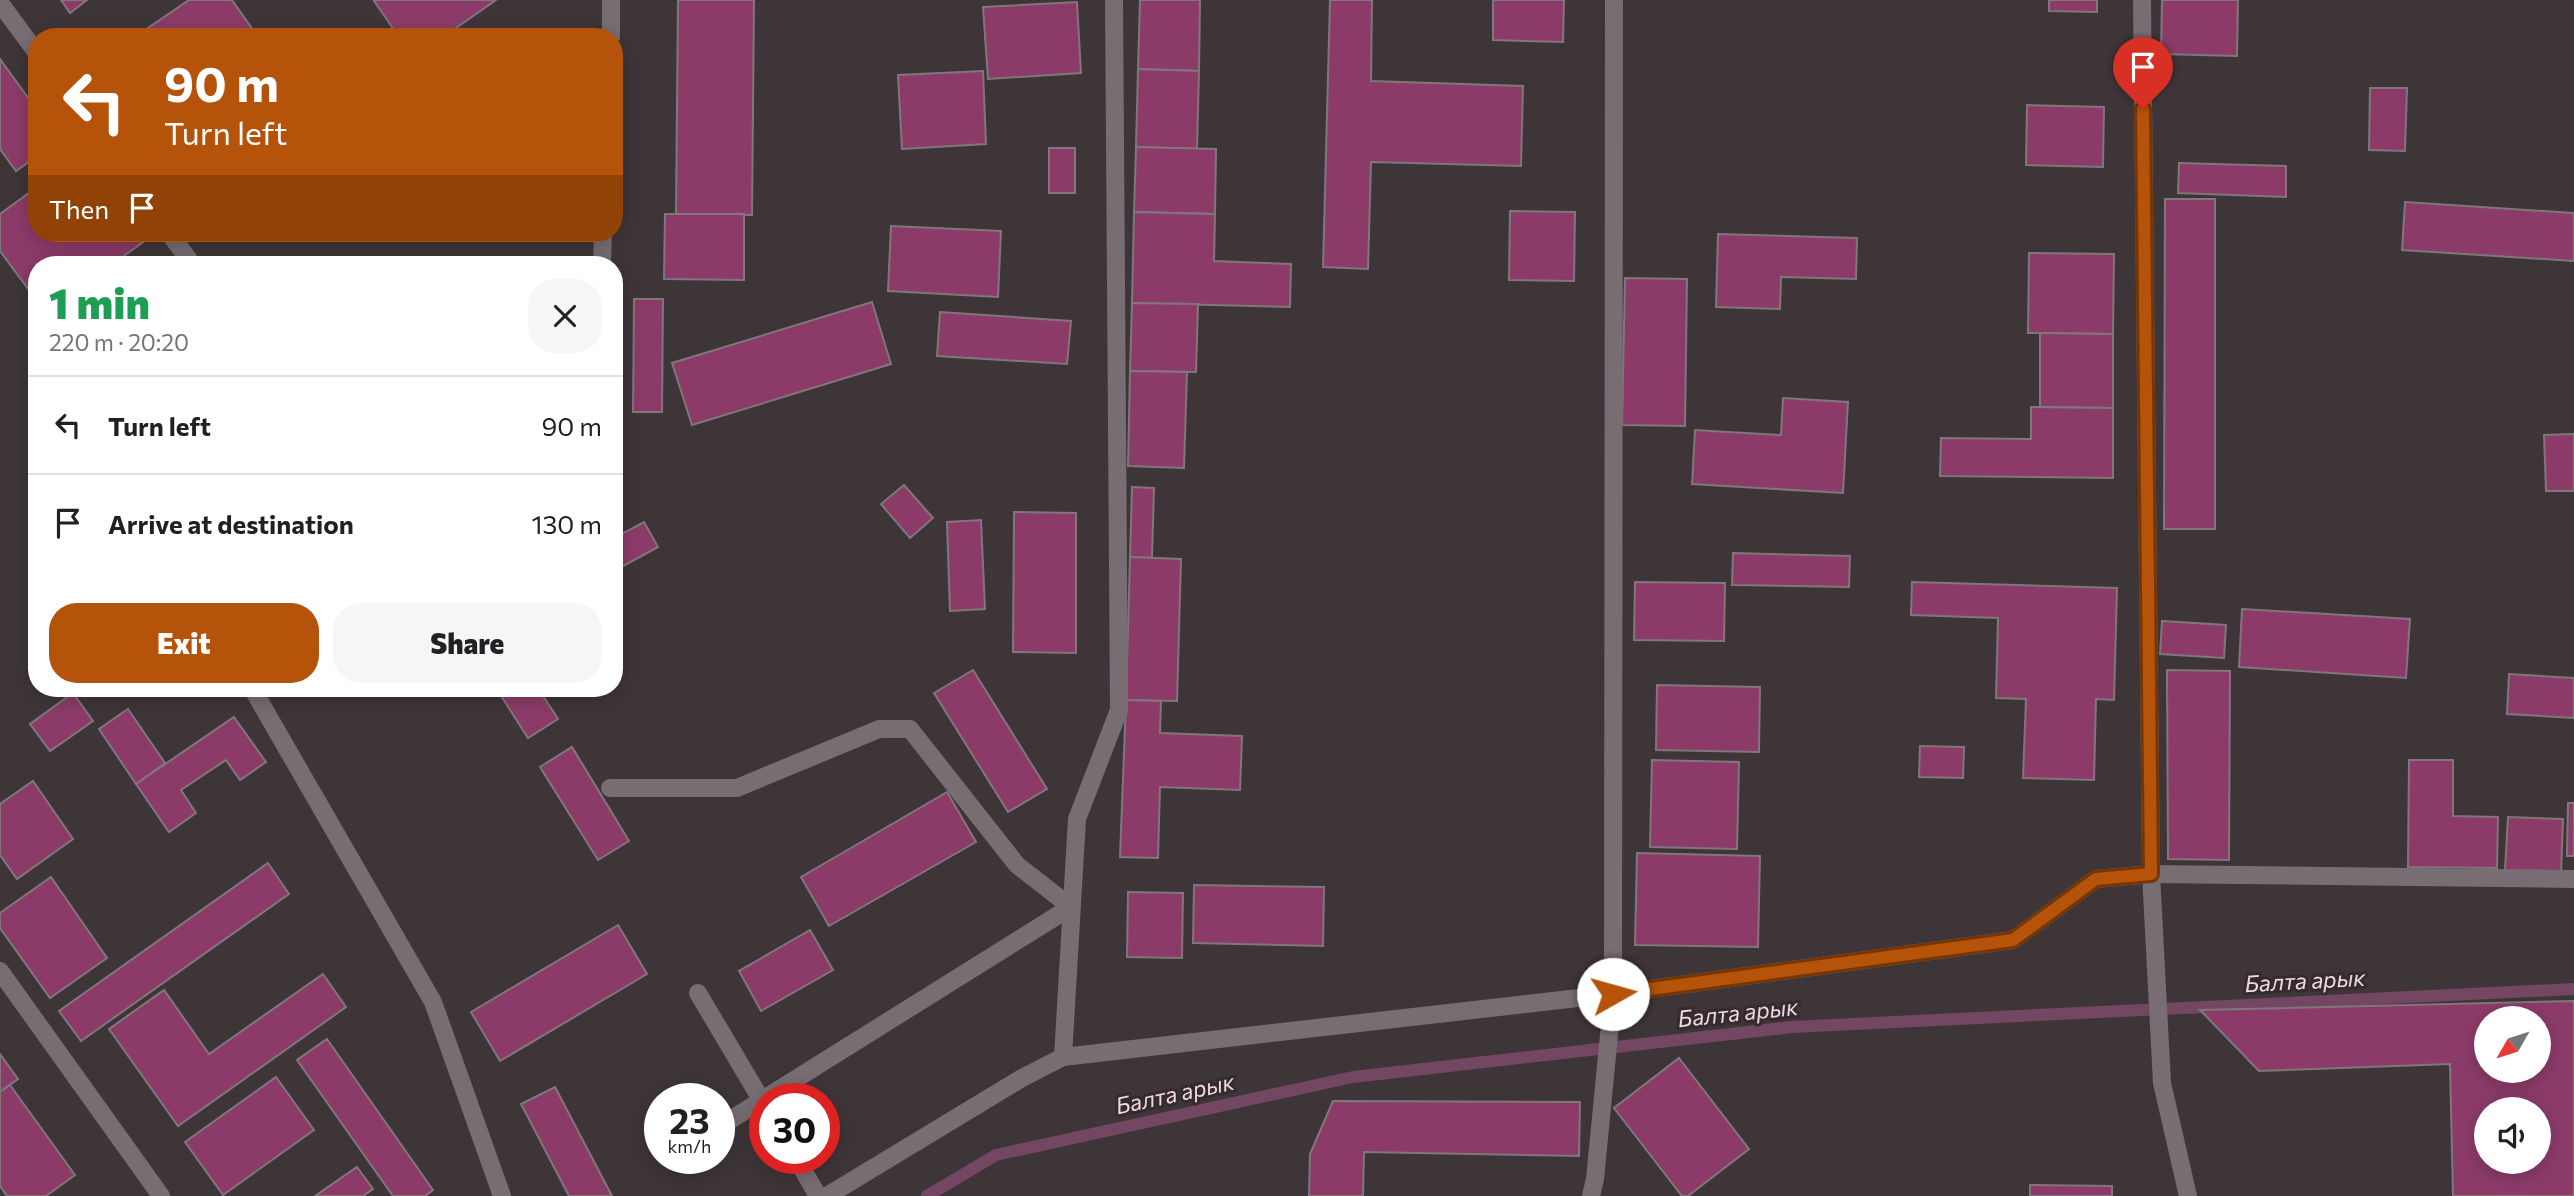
<!DOCTYPE html>
<meta charset="utf-8">
<style>
body{margin:0;font-family:Commissioner,sans-serif;background:#f6f6f6;color:#202124;height:100vh;display:flex;flex-direction:column;font-size:26px;white-space:nowrap}
*{box-sizing:border-box;margin:0}
p{font-size:23px;color:#757577}
.icon{flex:none;width:38px;height:38px;fill:none;stroke:currentColor;stroke-width:2;stroke-linecap:round;stroke-linejoin:round}
.map{position:relative;flex:1;overflow:hidden}
.sheet{position:absolute;left:28px;top:256px;width:595px;height:441px;display:flex;flex-direction:column;background:#fff;border-radius:28px;box-shadow:0 4px 18px #0003}
.sheet>*{flex:none}
.guide{position:absolute;left:28px;top:28px;width:595px;height:214px;border-radius:28px;box-shadow:0 4px 18px #0003;background:#b45309;color:#fff;overflow:hidden}
.needle{width:46px;rotate:231deg}
.fabs{position:absolute;left:2474px;top:1006px;display:grid;gap:14px}
.fabs a{display:grid;place-items:center;width:77px;height:77px;border-radius:50%;background:#fff;box-shadow:0 4px 18px #0003;font-size:35px}
.speed{position:absolute;left:644px;top:1083px;display:flex;gap:14px;font-size:35px;font-weight:700;text-align:center}
.speed>*{display:grid;place-content:center;width:91px;height:91px;border-radius:50%;background:#fff;box-shadow:0 4px 18px #0003;line-height:1}
.speed small{font-size:18px;font-weight:400}
.speed .limit{border:10px solid #d22;background:#fff;color:#111}
.pin{position:absolute;display:grid;place-items:center;width:60px;height:60px;color:#fff;margin:-72px -30px;border-radius:50% 50% 50% 0;rotate:-45deg;box-shadow:0 0 7px #0007}
.pin .icon{rotate:45deg}
.me{position:absolute;width:77px;margin:-38px;rotate:83deg;stroke-linejoin:round;filter:drop-shadow(0 0 5px #0008)}
.turn{display:flex;align-items:center;gap:24px;height:147px;padding:0 21px;font-size:32px}
.turn .icon{width:91px;height:91px;stroke-width:2.5}
.turn b{display:block;font-size:49px;line-height:60px}
.then{display:flex;align-items:center;height:66px;padding:0 21px;background:#0003;gap:14px;font-size:26px}
.round{display:grid;place-items:center;flex:none;width:74px;height:74px;border-radius:28px;background:#f6f6f6}
.headline{display:flex;align-items:center;justify-content:space-between;height:119px;padding:0 21px}
h1{font-size:42px;font-weight:800;line-height:52px;color:#1e9e55}
.action{display:flex;gap:14px;margin-top:auto;padding:14px 21px}
.action a{flex:1;height:80px;border-radius:28px;background:#b45309;color:#fff;font-size:28px;font-weight:800;line-height:80px;text-align:center}
.action a+a{background:#f6f6f6;color:#202124}
ul{padding:0;list-style:none}
li{display:flex;align-items:center;gap:21px;height:98px;padding:0 21px;border-top:2px solid #e0e0e0}
li div{flex:1}
li b{display:block;font-size:26px}
li em{font-style:normal}
.map>svg:first-child{display:block}
</style>
<div class="map">
<svg width="2574" height="1196" viewBox="0 0 2574 1196">
<rect width="100%" height="100%" fill="#3e3539"/>
<g fill="none" stroke-linecap="round" stroke-linejoin="round">
<polyline stroke="#734762" stroke-width="12" points="927,1196 996,1155 1353,1077 1792,1027 2574,989"/>
</g>
<g fill="#8c3b69" stroke="#80767b" stroke-width="2" fill-rule="evenodd">
<polygon points="61,0 87,0 70,13"/>
<polygon points="189,0 232,0 258,37 141,37 139,34"/>
<polygon points="376,0 496,0 443,37 399,37 374,1"/>
<polygon points="678,0 754,0 752,215 676,214"/>
<polygon points="1140,0 1200,0 1199,71 1138,69"/>
<polygon points="1330,0 1372,0 1371,81 1523,86 1521,166 1371,162 1368,269 1323,267"/>
<polygon points="1493,0 1564,0 1563,42 1493,40"/>
<polygon points="2049,0 2097,0 2097,12 2049,11"/>
<polygon points="2162,0 2238,0 2237,56 2161,54"/>
<polygon points="1077,2 1081,73 988,79 983,7"/>
<polygon points="0,59 37,110 37,156 16,171 0,149"/>
<polygon points="1138,69 1199,71 1197,149 1136,147"/>
<polygon points="983,71 986,144 902,149 898,75"/>
<polygon points="2370,88 2407,88 2405,151 2369,150"/>
<polygon points="2027,105 2104,107 2103,167 2026,165"/>
<polygon points="1136,147 1216,149 1215,214 1134,212"/>
<rect x="1049" y="148" width="26" height="45"/>
<polygon points="2179,163 2286,166 2286,197 2178,193"/>
<polygon points="37,187 37,233 141,233 146,240 113,264 37,264 37,301 0,251 0,214"/>
<polygon points="2165,199 2215,199 2215,529 2164,529"/>
<polygon points="2405,202 2574,213 2574,261 2402,250"/>
<polygon points="1510,211 1575,212 1574,281 1509,280"/>
<polygon points="1134,212 1215,214 1214,261 1291,264 1290,307 1132,303"/>
<polygon points="665,214 744,214 744,280 664,279"/>
<polygon points="891,226 1001,231 998,297 888,291"/>
<polygon points="1718,234 1857,238 1856,279 1781,277 1780,309 1716,307"/>
<polygon points="2029,253 2114,254 2113,334 2028,333"/>
<polygon points="1625,278 1687,279 1685,426 1622,425"/>
<polygon points="634,299 663,299 662,412 633,412"/>
<polygon points="872,302 891,364 692,425 672,363"/>
<polygon points="1132,303 1198,304 1196,372 1130,371"/>
<polygon points="940,312 1071,321 1067,364 937,356"/>
<polygon points="2040,333 2113,334 2113,408 2040,407"/>
<polygon points="1130,371 1187,372 1184,468 1128,466"/>
<polygon points="1783,398 1848,402 1843,493 1692,484 1695,430 1781,435"/>
<polygon points="2031,407 2113,408 2113,478 1940,476 1941,438 2031,439"/>
<polygon points="2574,434 2574,491 2546,491 2544,435"/>
<polygon points="904,485 933,518 910,538 881,504"/>
<polygon points="1132,487 1154,488 1152,558 1130,557"/>
<polygon points="1014,512 1076,513 1076,653 1013,652"/>
<polygon points="981,520 985,609 950,611 947,522"/>
<polygon points="644,522 658,547 614,571 614,538"/>
<polygon points="1733,553 1850,556 1849,587 1732,585"/>
<polygon points="1130,557 1181,559 1177,701 1126,700"/>
<polygon points="1635,582 1725,583 1724,641 1634,640"/>
<polygon points="1912,582 2117,588 2114,700 2096,699 2094,780 2023,778 2026,699 1996,698 1998,618 1911,615"/>
<polygon points="2242,609 2410,619 2406,678 2239,667"/>
<polygon points="2162,621 2226,625 2224,658 2160,654"/>
<polygon points="973,670 1047,789 1008,812 934,693"/>
<polygon points="2167,670 2230,671 2229,860 2168,859"/>
<polygon points="2509,674 2574,678 2574,718 2507,714"/>
<polygon points="1657,685 1760,687 1759,752 1656,750"/>
<polygon points="496,688 538,688 558,719 528,738"/>
<polygon points="73,693 93,721 50,751 30,724"/>
<polygon points="1126,700 1161,701 1160,733 1242,736 1240,790 1160,787 1158,858 1120,857"/>
<polygon points="128,709 165,763 136,784 99,729"/>
<polygon points="234,717 266,762 240,780 226,760 181,790 196,813 169,832 136,784"/>
<polygon points="1920,746 1964,747 1963,778 1919,777"/>
<polygon points="572,747 629,841 598,860 540,767"/>
<polygon points="1652,760 1739,762 1737,849 1650,847"/>
<polygon points="2409,760 2453,760 2453,816 2498,817 2497,868 2408,867"/>
<polygon points="33,781 73,839 17,879 0,855 0,804"/>
<polygon points="947,792 976,842 829,926 801,877"/>
<polygon points="2568,803 2574,803 2574,856 2567,856"/>
<polygon points="2508,817 2563,819 2561,873 2505,870"/>
<polygon points="1637,853 1760,856 1758,947 1635,945"/>
<polygon points="268,863 289,894 81,1041 59,1011"/>
<polygon points="51,877 107,958 50,998 0,928 0,913"/>
<polygon points="1194,885 1324,887 1323,946 1193,943"/>
<polygon points="1128,892 1183,893 1182,958 1127,957"/>
<polygon points="618,925 647,974 500,1061 471,1012"/>
<polygon points="810,930 833,970 761,1011 739,971"/>
<polygon points="323,974 346,1007 178,1126 109,1029 164,990 209,1054"/>
<path d="M2574,1001V1196H2453L2450,1064L2259,1071L2200,1010ZM2487,1018H2539V1071H2487ZM2487,1110H2539V1162H2487Z"/>
<polygon points="327,1039 433,1190 425,1196 393,1196 297,1060"/>
<polygon points="0,1054 18,1079 0,1092"/>
<polygon points="1679,1058 1749,1149 1688,1196 1682,1196 1614,1108"/>
<polygon points="276,1077 314,1130 223,1195 185,1142"/>
<polygon points="10,1085 75,1175 46,1196 7,1196 0,1186 0,1092"/>
<polygon points="555,1087 612,1196 569,1196 521,1104"/>
<polygon points="1333,1101 1580,1102 1579,1156 1364,1152 1363,1196 1309,1196 1310,1154"/>
<polygon points="357,1167 373,1189 363,1196 315,1196"/>
<polygon points="2030,1185 2112,1186 2112,1196 2030,1196"/>
</g>
<g fill="none" stroke-linecap="round" stroke-linejoin="round">
<g stroke="#776d72" stroke-width="18">
<polyline points="2142,0 2151,874 2162,1083 2188,1196"/>
<polyline points="0,3 37,53"/>
<polyline points="611,37 611,0"/>
<polyline points="169,233 192,264"/>
<polyline points="602,264 603,233"/>
<polyline points="252,688 433,1002 502,1196"/>
<polyline points="610,788 737,788 879,729 910,729 1017,865 1071,907 719,1127"/>
<polyline points="0,971 161,1196"/>
<polyline points="698,993 765,1106"/>
<polyline points="1063,1057 1077,819 1119,710 1114,0"/>
<polyline points="796,1158 818,1196"/>
<polyline points="827,1196 1022,1078 1063,1057 1613,994 2013,940 2096,879 2151,874 2574,879"/>
<polyline points="1591,1196 1595,1179 1613,994 1614,0"/>
</g>
</g>
<g fill="none" stroke-linecap="round" stroke-linejoin="round">
<defs>
<polyline id="route" points="1613,994 2013,940 2096,879 2151,874 2143,109"/>
</defs>
<use href="#route" stroke="#753606" stroke-width="18"/>
<use href="#route" stroke="#b45309" stroke-width="12"/>
</g>
<g text-anchor="middle" stroke-width="6" stroke-linejoin="round" paint-order="stroke">
<g font-size="23" font-style="italic" fill="#f0d8e3" stroke="#342b2f">
<text transform="translate(2305 981) rotate(-3)" y="8">Балта арык</text>
<text transform="translate(1738 1013) rotate(-6)" y="8">Балта арык</text>
<text transform="translate(1175 1094) rotate(-12)" y="8">Балта арык</text>
</g>
</g>
</svg>
<div class="fabs">
<a><svg class="needle" viewBox="-14 -14 28 28"><path d="M0-13l5 13h-10z" fill="#e53935"/><path d="M0 13l5-13h-10z" fill="#757577"/></svg></a>
<a><svg class="icon" aria-label="sound" viewBox="0 0 24 24"><path d="M4 9h4l5-4v14l-5-4H4zM17 9q2 3 0 6"/></svg></a>
</div>
<div class="speed"><div>23<small>km/h</small></div><div class="limit">30</div></div>
<div class="pin" style="left:2143px;top:109px;background:#d93025"><svg class="icon" aria-label="arrive" viewBox="0 0 24 24"><path d="M6 21V4h12l-3 4 3 4H6"/></svg></div>
<svg class="me" style="left:1613px;top:994px" viewBox="-20 -20 40 40"><circle r="19" fill="#fff"/><path d="M0-13L10 11 0 6-10 11z" fill="#b45309"/></svg>
<div class="guide">
<div class="turn"><svg class="icon" aria-label="left" viewBox="0 0 24 24"><path d="M17 20v-9H6M10 6l-5 5 5 5"/></svg><div><b>90 m</b>Turn left</div></div>
<div class="then">Then<svg class="icon" aria-label="arrive" viewBox="0 0 24 24"><path d="M6 21V4h12l-3 4 3 4H6"/></svg></div>
</div>
<section class="sheet">
<div class="headline"><div><h1>1 min</h1><p>220 m · 20:20</p></div><a class="round"><svg class="icon" aria-label="close" viewBox="0 0 24 24"><path d="M6 6l12 12M18 6L6 18"/></svg></a></div>
<ul>
<li><svg class="icon" aria-label="left" viewBox="0 0 24 24"><path d="M17 20v-9H6M10 6l-5 5 5 5"/></svg><div><b>Turn left</b></div><em>90 m</em></li>
<li><svg class="icon" aria-label="arrive" viewBox="0 0 24 24"><path d="M6 21V4h12l-3 4 3 4H6"/></svg><div><b>Arrive at destination</b></div><em>130 m</em></li>
</ul>
<div class="action"><a>Exit</a><a>Share</a></div>
</section>
</div>
